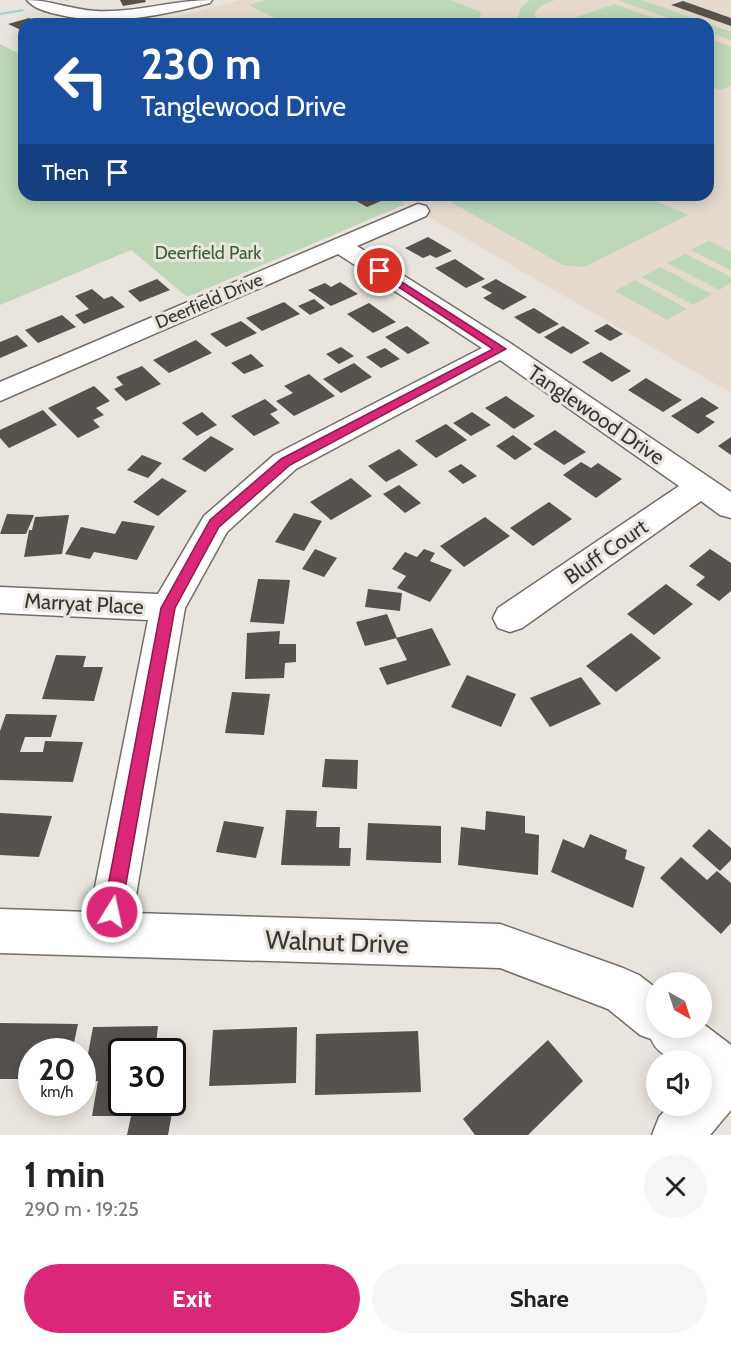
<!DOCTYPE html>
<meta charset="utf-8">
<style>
body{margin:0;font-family:Cabin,sans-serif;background:#f6f6f6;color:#222;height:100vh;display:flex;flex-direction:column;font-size:22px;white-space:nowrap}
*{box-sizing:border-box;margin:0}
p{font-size:20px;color:#767676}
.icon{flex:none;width:33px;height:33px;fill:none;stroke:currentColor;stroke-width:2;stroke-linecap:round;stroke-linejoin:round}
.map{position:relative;height:1135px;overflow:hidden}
.side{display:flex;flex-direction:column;background:#fff;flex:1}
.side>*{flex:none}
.guide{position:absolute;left:18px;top:18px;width:696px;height:183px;border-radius:18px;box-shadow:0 3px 15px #0003;background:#1a4fa0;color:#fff;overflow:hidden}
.needle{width:39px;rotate:141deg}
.controls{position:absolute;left:646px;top:972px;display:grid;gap:12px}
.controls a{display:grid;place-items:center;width:66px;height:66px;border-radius:50%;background:#fff;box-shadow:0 3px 15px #0003;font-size:30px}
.speed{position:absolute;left:18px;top:1038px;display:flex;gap:12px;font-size:30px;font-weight:700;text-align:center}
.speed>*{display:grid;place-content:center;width:78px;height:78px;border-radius:50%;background:#fff;box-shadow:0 3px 15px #0003;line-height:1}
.speed small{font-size:15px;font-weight:400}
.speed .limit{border:3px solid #111;border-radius:9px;background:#fff;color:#111}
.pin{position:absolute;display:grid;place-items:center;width:51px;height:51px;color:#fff;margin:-26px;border:3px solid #fff;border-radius:50%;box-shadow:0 2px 6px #0007}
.me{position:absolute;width:66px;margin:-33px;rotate:10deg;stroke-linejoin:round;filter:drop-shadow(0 0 4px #0008)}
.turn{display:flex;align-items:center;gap:21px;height:126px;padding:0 24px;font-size:27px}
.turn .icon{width:78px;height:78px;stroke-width:2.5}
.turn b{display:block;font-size:42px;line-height:51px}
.then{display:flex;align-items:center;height:57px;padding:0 24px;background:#0003;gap:12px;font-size:22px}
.round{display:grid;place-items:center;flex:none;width:63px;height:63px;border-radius:32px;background:#f6f6f6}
.summary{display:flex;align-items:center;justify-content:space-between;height:102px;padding:0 24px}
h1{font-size:36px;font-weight:700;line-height:45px}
.button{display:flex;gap:12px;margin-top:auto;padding:12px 24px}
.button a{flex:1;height:69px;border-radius:36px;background:#db2777;color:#fff;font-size:24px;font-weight:700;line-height:69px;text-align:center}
.button a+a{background:#f6f6f6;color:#222}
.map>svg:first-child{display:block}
</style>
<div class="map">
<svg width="731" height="1135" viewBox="0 0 731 1135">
<rect width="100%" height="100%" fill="#eae4de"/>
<polygon fill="#e6dace" points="240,0 731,0 731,393 391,195 708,195 708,24 152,24"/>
<g fill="#bdd7b8">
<polygon points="266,0 451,0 481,12 480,20 468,24 257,24 275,18 249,5"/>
<polygon points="530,0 555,0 542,5 535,12 535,16 541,24 523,24 518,18 521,7"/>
<polygon points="617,0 642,0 731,32 731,40 708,32 708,24 686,24"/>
<polygon points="615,4 669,24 557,24"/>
<polygon points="708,38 731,47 731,86 720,90 708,85"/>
<polygon points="0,44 24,56 24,195 391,195 406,204 187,297 131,250 0,305"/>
<polygon points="464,195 642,195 688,215 584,267 563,265 449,201"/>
<polygon points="709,241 731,252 731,270 691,250"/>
<polygon points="685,254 731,277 731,283 719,290 667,263"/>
<polygon points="660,267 712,294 693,305 642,277"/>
<polygon points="635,280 687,309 667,320 615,291"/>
</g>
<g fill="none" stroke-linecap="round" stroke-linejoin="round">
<g fill="#9dd3dc" fill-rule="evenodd">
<polygon points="64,0 69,0 67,1"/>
<polygon points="23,9 24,11 0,15 0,13"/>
</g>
</g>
<g fill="#57524d">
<polygon points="120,0 145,0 146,2 123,6"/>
<polygon points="683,1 731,18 731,26 671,5"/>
<polygon points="29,18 41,23 24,24 24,29 21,30 8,24"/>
<polygon points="362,195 395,195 367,207 353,199"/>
<polygon points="428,237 452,251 436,258 430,255 423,258 405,248"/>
<polygon points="455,259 485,279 466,288 435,268"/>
<polygon points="157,279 170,290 140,302 128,291"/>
<polygon points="496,279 527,297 503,310 483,298 492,293 481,287"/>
<polygon points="340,282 358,294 331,306 308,290 325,283 331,287"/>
<polygon points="92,289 104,299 112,296 125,307 84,324 75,315 89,309 75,296"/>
<polygon points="314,299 325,308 310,315 298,306"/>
<polygon points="284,302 300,314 262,331 246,318"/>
<polygon points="369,303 396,322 373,333 347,314"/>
<polygon points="534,308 559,324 539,334 514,317"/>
<polygon points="62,315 76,327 38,343 25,330"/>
<polygon points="241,321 257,333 226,347 210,334"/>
<polygon points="607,324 623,334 610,341 594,331"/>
<polygon points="407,326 430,343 408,354 385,337"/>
<polygon points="563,326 590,343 571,354 544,337"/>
<polygon points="17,335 28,346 0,358 0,342"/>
<polygon points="196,340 212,353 169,373 153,360"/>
<polygon points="341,347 354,356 339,364 326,354"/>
<polygon points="385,348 400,359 381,368 366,357"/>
<polygon points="601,352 631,371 612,382 582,362"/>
<polygon points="251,354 264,366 244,374 231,363"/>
<polygon points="354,363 372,377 341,393 323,379"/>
<polygon points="142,366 161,384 126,401 114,389 123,385 116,377"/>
<polygon points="309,374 335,396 294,416 276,401 293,393 284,386"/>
<polygon points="646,378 682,400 663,412 628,390"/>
<polygon points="94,386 110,401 96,408 104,415 93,420 100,427 78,438 48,408"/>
<polygon points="506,396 535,416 514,429 485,408"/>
<polygon points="702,397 719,408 705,416 715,422 698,434 671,416"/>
<polygon points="265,399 278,410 270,414 280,423 254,436 231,416"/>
<polygon points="43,410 57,425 9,448 0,438 0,430"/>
<polygon points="202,412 217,425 197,436 182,423"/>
<polygon points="472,412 491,425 471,436 453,423"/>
<polygon points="446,424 467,440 436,458 415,441"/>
<polygon points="555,430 586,452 564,465 533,444"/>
<polygon points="513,435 532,449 515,460 496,446"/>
<polygon points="211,436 234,449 205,472 182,459"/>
<polygon points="731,437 731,455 718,446"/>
<polygon points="399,449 418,465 386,482 368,466"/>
<polygon points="142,455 162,463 148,478 127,470"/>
<polygon points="581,462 591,468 598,463 622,479 596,498 563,475"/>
<polygon points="461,464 477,476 463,484 448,471"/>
<polygon points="162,478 187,491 158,516 133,502"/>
<polygon points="351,478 372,496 331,520 310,502"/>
<polygon points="399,485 421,503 405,513 383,494"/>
<polygon points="549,502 572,519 533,546 510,528"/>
<polygon points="294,513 322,521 304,551 275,542"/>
<polygon points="7,514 34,515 26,534 0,534"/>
<polygon points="69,515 62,554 24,557 29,530 32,530 35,517"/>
<polygon points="485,517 510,536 464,567 440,546"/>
<polygon points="122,521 155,526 137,560 94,552 90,559 65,554 81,527 115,534"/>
<polygon points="315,549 337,558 324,577 302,569"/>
<polygon points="424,549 435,553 430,561 452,570 430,602 397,588 406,576 392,569 405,552 417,557"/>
<polygon points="710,549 731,563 731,591 719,601 696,585 705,577 689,566"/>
<polygon points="258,579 290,580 284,624 250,622"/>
<polygon points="666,584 693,604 654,635 627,614"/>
<polygon points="368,589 402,593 400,611 365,607"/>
<polygon points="387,614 397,638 365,646 356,622"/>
<polygon points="432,628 451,665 387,685 379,668 407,660 396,638"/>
<polygon points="280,631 279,644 296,644 296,662 285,663 284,678 245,679 247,633"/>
<polygon points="631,633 661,658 616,692 586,666"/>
<polygon points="56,655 86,656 83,667 103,667 94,701 42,699"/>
<polygon points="467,675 516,694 501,727 451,707"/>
<polygon points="581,677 601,704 550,727 530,698"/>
<polygon points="232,692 270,694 264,735 225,733"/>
<polygon points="6,714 57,715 51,737 25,737 20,752 43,752 45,741 83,742 73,782 0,780 0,731"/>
<polygon points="325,759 358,760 357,789 322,787"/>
<polygon points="286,810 317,811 316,827 340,827 339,848 351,848 350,866 281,865"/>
<polygon points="486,811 525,816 525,833 539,835 538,875 458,865 461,827 485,830"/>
<polygon points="0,813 52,816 39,857 0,855"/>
<polygon points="224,821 264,827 256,858 216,852"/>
<polygon points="368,823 441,826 441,863 366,860"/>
<polygon points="709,829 731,848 731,860 720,871 692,846"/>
<polygon points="590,834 627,850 625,859 645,867 633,908 551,872 563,839 584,848"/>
<polygon points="681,857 707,880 717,871 731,883 731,923 721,934 660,878"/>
<polygon points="0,1023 78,1024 72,1052 32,1052 32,1079 0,1079"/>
<polygon points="158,1026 155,1052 122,1052 122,1102 129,1102 127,1116 92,1116 98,1081 83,1081 93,1027"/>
<polygon points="297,1027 296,1083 209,1086 213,1030"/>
<polygon points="418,1031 421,1092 315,1095 316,1034"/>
<polygon points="548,1040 583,1081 528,1135 475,1135 463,1119"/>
<polygon points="134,1102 174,1102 168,1135 127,1135"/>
</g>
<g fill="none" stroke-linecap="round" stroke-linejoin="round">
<defs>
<g id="minor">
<path d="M27,0C51,0 72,10 96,11C135,13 173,0 212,0L210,3C159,16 108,27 56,14C47,12 33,8 27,0Z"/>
<path d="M418,204L426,206L429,211L426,216L357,246L510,343L731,492V518L720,515L701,501L522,628L510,632L498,628L493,618L498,608L679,486L500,360L296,469L227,532L185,608L133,913L500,924L623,968L639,975L657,989V1028H702V1023L731,1045V1110L710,1135H652L659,1117L669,1106H702V1060C682,1060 660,1061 651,1039L640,1035L608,1009L500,968L0,953V909L90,912L148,620L0,613V587L158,594L204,516L274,455L482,348L338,254L0,401V382Z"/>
</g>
</defs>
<use href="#minor" stroke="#736d68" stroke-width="3"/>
<use href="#minor" fill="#fff" fill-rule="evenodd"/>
</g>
<polygon fill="#db2777" stroke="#8e194d" stroke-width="1.5" points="380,268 506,349 290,465 219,527 175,608 121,912 118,918 112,921 105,918 103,912 161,608 210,520 281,459 493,349 377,273 375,271"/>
<g text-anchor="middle" stroke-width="6" stroke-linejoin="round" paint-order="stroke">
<g font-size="18" fill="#386131" stroke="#eae4de">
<text x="208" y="259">Deerfield Park</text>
</g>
<g font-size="18" fill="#383633" stroke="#eae4de">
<text transform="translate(209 301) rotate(-23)" y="6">Deerfield Drive</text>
</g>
<g font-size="21" fill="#383633" stroke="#eae4de">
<text transform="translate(596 415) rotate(34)" y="7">Tanglewood Drive</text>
<text transform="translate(606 552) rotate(-35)" y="7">Bluff Court</text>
<text transform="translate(84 604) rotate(3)" y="7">Marryat Place</text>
</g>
<g font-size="26" fill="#383633" stroke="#eae4de">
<text transform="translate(337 942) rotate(2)" y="9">Walnut Drive</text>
</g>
</g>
</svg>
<div class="controls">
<a><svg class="needle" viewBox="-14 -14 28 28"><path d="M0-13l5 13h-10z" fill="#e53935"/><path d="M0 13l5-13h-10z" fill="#767676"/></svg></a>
<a><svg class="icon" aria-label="sound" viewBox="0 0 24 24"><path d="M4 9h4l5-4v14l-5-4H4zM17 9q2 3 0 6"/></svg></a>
</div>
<div class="speed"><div>20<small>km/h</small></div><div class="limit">30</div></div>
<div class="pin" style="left:380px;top:271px;background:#d93025"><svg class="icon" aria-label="arrive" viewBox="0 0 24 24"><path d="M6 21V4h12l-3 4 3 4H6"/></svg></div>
<svg class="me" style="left:112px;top:912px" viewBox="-20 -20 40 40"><circle r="17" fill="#db2777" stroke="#fff" stroke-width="3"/><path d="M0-11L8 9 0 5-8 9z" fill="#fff"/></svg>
<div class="guide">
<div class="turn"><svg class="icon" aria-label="left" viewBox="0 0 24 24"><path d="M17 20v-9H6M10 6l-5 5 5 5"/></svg><div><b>230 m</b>Tanglewood Drive</div></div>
<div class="then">Then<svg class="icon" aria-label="arrive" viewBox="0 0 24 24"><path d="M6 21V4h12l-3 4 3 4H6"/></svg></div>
</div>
</div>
<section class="side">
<div class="summary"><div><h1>1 min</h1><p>290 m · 19:25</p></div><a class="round"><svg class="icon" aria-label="close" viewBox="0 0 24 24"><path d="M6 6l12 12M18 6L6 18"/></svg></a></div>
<div class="button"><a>Exit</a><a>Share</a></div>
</section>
